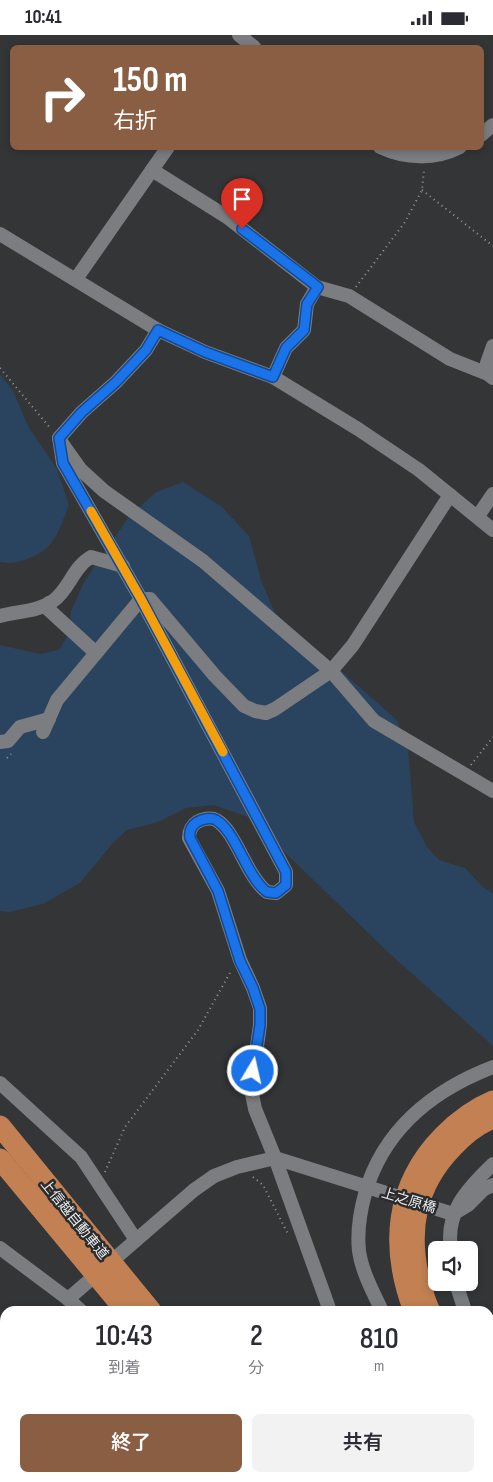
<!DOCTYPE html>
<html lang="ja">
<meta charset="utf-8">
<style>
body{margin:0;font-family:"Sofia Sans Condensed","Noto Sans JP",sans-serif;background:#f2f2f3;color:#2b2b33;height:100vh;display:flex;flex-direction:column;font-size:19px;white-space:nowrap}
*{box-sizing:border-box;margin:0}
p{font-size:16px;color:#7c7c81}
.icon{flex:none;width:28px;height:28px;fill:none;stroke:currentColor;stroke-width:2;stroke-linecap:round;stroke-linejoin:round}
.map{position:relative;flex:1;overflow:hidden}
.panel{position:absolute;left:0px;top:1271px;width:494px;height:176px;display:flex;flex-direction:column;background:#fff;border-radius:15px 15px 0 0;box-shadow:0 2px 8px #0003}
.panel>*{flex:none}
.guide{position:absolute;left:10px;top:10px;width:474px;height:105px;border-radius:8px;box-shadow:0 2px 8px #0003;background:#8a5e43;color:#fff;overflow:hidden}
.tools{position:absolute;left:428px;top:1206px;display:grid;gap:10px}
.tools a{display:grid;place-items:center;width:50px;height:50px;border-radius:8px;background:#fff;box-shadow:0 2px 8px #0003;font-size:25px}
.pin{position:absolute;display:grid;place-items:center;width:42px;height:42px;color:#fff;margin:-51px -21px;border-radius:50% 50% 50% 0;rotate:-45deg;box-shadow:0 0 5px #0007}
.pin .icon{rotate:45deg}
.me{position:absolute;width:55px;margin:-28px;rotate:9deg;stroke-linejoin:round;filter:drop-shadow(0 0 4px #0008)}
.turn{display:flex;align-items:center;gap:18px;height:105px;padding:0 20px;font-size:22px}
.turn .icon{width:65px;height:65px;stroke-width:2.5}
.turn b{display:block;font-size:35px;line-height:42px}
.eta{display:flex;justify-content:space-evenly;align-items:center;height:85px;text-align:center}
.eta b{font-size:30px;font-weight:600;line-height:35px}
.action{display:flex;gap:10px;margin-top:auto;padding:10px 20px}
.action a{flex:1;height:58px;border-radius:8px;background:#8a5e43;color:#fff;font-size:20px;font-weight:600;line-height:58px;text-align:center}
.action a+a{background:#f2f2f3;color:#2b2b33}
.status{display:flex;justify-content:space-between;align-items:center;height:35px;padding:0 25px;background:#fff;direction:ltr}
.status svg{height:14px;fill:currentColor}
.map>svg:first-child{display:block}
</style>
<div class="status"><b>10:41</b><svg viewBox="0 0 49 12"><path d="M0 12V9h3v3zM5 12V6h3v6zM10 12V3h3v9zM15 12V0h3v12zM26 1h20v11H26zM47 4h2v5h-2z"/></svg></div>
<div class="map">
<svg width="493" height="1447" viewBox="0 0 493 1447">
<rect width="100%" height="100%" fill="#333537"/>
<g fill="#2a435e">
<path d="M0,339L13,356L29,393L57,434L69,470C59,495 55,515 27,524C15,528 12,529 0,527Z"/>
<polygon points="183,447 221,471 249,501 261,545 275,578 397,685 408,713 414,787 427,812 439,825 465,833 483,852 493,858 493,1011 389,918 248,782 214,770 186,773 158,787 127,795 113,808 80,848 43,869 10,877 0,876 0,610 40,619 59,615 69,598 71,576 84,547 128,483 156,457"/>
</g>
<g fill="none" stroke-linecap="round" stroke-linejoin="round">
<g stroke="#97999a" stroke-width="2" stroke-dasharray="1 4" stroke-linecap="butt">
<polyline points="422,155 493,211"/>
<polyline points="356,252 405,187 422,155 424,135"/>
<polyline points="0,333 51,394"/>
<polyline points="7,723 11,719"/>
<polyline points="471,730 493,702"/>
<polyline points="105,1137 125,1092 198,995 231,936"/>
<polyline points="253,1142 263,1150 289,1201"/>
</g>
<g stroke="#7b7d80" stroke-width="14">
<polyline points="239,0 254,12"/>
<polyline points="481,100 493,90"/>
<path d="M380,112C405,124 435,125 460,112"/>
<polyline points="152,135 227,182 317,252 349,261 450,324 488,339 493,343"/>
<polyline points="0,199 158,295 205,317 273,342 358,394 419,435 493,495"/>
<polyline points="76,244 168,112"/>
<polyline points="488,339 487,328 493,311"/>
<polyline points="273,342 286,313 304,295 307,269 317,252"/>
<path d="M59,403L63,428L141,564L286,837V850L276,858L267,857C246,841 236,796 216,785C211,782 202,784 197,787C191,791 189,797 189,803L218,856L240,925L253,953L260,973V990L251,1054L255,1074L275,1123L330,1276"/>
<polyline points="59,403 82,377 116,347 146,315 158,295"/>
<polyline points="61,407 81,435 104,456 203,526 331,636 374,686 493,756"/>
<polyline points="478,481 493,459"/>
<polyline points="142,564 150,564 215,641 244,671 255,676 266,678 275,674 331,636 353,610 450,460"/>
<polyline points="49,568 48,574 96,618"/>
<path d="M0,581C18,576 37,577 53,566C69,555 73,532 91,522L123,531"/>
<polyline points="43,697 57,665 141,564"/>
<polyline points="0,707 8,706 20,692 49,684"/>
<polyline points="0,1048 81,1122 136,1205"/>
<polyline points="0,1213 68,1264 194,1155 214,1141 237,1132 275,1123 453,1179 468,1170 484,1154 493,1150"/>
<path d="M451,1215C445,1177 467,1154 493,1129"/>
<polyline points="456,1248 465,1276"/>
<polyline points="68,1264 81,1276"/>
<path d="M382,1276C373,1257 362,1237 359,1216C357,1197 360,1177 365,1159C383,1095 433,1055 493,1032"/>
<polyline points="489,1318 493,1322"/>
<polyline points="206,1442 207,1447"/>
<polyline points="230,1442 235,1447"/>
</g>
<g stroke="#c28053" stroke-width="21">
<polyline points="0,1091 151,1276"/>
<polyline points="0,1124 126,1276"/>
<path d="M414,1276C390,1213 394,1151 443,1101C458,1086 474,1074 493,1066"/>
<path d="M430,1276C425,1267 423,1257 420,1247C407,1196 415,1151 453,1112C464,1100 478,1089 493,1083"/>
<polyline points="489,1344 493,1347"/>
<polyline points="280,1442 285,1447"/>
<polyline points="307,1442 312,1447"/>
</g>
</g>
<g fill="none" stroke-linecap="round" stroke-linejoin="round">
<defs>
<path id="route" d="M242,194L318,252L307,269L304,295L286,313L273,342L205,317L158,295L146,315L116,347L82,377L59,403L63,428L141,564L286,837V850L276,858L267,857C246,841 236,796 216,785C211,782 202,784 197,787C191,791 189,797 190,803L218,856L240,926L253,953L260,974V990L253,1036"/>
</defs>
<use href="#route" stroke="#114b97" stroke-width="12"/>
<use href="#route" stroke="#1a73e8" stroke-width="9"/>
<polyline stroke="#f59e0b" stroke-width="9" points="91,476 141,564 223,717"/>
</g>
<g text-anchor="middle" stroke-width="5" stroke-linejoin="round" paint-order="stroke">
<g font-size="14" fill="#ebedee" stroke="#292b2d">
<text transform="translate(409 1165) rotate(17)" y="5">上之原橋</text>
<text transform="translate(75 1184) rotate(51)" y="5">上信越自動車道</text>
</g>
</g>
</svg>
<div class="tools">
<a><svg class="icon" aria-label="sound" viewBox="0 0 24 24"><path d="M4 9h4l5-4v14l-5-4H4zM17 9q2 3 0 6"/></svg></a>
</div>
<div class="pin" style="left:242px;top:194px;background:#d93025"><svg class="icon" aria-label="arrive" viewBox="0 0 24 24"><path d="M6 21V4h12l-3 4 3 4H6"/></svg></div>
<svg class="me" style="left:253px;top:1036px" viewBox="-20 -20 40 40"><circle r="17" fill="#1a73e8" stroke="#fff" stroke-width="3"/><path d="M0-11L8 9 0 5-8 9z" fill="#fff"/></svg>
<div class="guide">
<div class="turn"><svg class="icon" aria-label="right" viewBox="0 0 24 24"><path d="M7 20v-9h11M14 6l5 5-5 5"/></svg><div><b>150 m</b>右折</div></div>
</div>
<section class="panel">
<div class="eta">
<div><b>10:43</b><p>到着</p></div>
<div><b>2</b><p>分</p></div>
<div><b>810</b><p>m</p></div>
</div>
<div class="action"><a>終了</a><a>共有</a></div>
</section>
</div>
